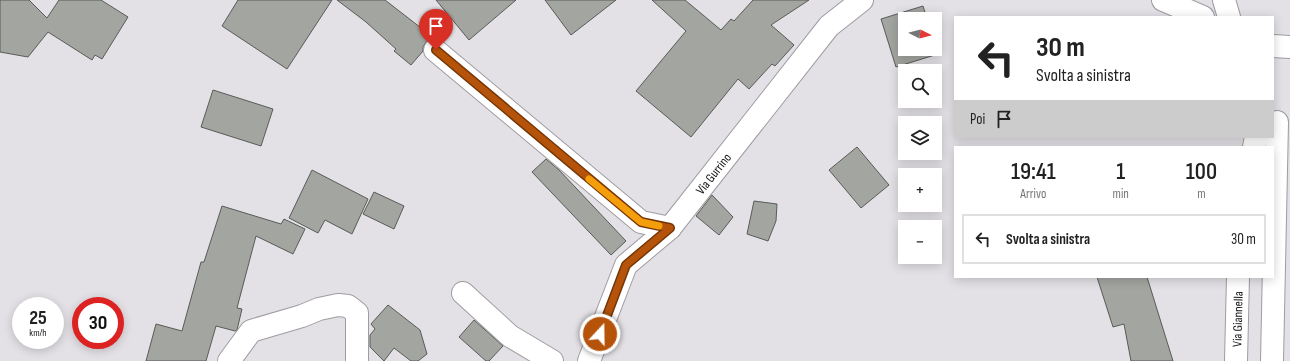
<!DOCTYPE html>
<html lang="it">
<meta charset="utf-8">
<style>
body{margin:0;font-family:"Sofia Sans Condensed",sans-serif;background:#f6f6f6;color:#222;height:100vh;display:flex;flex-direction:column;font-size:15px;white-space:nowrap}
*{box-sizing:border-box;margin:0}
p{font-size:13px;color:#767676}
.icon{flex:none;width:22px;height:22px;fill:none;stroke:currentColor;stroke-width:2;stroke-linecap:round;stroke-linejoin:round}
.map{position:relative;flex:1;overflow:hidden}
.panel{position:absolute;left:954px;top:146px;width:320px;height:132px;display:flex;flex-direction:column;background:#fff;border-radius:0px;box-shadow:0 2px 10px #0003}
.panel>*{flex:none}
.hud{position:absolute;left:954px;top:16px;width:320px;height:122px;border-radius:0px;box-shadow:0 2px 10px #0003;background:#fff;color:#222;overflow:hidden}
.needle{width:26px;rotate:96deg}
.tools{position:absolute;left:898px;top:12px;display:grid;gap:8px}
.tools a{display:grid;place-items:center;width:44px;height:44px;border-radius:0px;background:#fff;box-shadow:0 2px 10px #0003;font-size:20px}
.speed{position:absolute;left:12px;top:297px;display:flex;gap:8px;font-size:20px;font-weight:700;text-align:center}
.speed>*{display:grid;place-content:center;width:52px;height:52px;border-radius:50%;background:#fff;box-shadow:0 2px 10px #0003;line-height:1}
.speed small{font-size:10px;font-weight:400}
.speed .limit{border:6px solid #d22;background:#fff;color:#111}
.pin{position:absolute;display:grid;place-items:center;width:34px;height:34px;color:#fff;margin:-41px -17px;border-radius:50% 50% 50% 0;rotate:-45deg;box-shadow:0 0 4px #0007}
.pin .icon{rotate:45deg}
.me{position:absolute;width:44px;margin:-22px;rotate:21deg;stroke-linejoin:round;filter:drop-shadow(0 0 3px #0008)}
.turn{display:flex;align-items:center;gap:14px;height:84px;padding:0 16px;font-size:18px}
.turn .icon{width:52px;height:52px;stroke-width:2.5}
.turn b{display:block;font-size:28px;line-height:34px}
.then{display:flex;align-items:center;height:38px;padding:0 16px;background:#0003;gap:8px;font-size:15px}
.eta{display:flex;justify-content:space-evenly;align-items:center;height:68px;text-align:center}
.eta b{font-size:24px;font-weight:600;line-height:28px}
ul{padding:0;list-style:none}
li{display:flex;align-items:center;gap:12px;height:50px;margin:0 8px 6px;padding:0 8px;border:2px solid #e0e0e0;border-radius:0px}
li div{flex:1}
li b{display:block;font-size:15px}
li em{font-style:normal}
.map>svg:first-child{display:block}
</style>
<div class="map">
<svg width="1290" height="361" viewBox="0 0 1290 361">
<rect width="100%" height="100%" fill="#e3e1e6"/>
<g fill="#a3a5a1" stroke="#595b58">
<polygon points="0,0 29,0 47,18 59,0 101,0 128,17 102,59 95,55 92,60 48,32 28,57 0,52"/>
<polygon points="238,0 332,0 287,69 222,26"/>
<polygon points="337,0 385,0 434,38 430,38 426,42 423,47 423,51 411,65 394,51 396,49 366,22"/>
<polygon points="436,0 516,0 469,40"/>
<polygon points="545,0 616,0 571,35"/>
<polygon points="652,0 685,0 721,30 731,19 734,21 753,0 809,0 771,25 794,45 775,66 772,64 749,89 738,79 691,137 636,91 686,31"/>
<polygon points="923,6 927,19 905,19 905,49 935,49 935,43 938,54 896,67 881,19"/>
<polygon points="213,90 273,109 261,146 201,127"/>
<polygon points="857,147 889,185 861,208 829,170"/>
<polygon points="546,159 559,170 626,241 611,255 532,172"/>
<polygon points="312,170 368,199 352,234 325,220 318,233 289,218"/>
<polygon points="374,192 404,206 394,229 363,214"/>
<polygon points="712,195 733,217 719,235 696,216"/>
<polygon points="754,201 777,204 776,221 768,241 747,234"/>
<polygon points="222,206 281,224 284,219 305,229 293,254 256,236 237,308 242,309 237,330 235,331 216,326 206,361 146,361 156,324 182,331 201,262 204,262"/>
<polygon points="1097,277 1147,277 1173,361 1131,361 1124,324 1113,327"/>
<polygon points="388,305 420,330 427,354 418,361 411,361 394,348 384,361 370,347 370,335 375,329 371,324"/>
<polygon points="474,320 503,346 489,361 486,361 459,337"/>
</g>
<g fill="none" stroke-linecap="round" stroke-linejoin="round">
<defs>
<g id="minor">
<polyline points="1224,0 1229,17"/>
<polyline points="435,50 641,222 670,228"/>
<polyline points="1254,147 1256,137"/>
<polyline points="463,293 510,336 552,361"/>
<polyline points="229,361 251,331 302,316 319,309 338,305 348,306 357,313 357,361"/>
<path id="s1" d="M589,361L626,265L670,228L829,26L862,0"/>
<path id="s2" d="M1236,361L1238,277"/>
<polyline points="1272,361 1277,122"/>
</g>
<g id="tertiary">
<polyline points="1163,0 1203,17"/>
<polyline points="1273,46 1290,47"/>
</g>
</defs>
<use href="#minor" stroke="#9e9ca0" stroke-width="24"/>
<use href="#tertiary" stroke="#9e9ca0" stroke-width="24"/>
<use href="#minor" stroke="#fff" stroke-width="22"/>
<use href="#tertiary" stroke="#fff" stroke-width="22"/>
</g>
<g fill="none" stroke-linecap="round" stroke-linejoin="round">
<defs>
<polyline id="route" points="436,50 641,222 670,228 626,265 600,334"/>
</defs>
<use href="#route" stroke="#753606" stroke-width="10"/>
<use href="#route" stroke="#b45309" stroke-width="7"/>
<polyline stroke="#f59e0b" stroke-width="7" points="589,179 641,222 659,226"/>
</g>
<g text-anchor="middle" stroke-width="3.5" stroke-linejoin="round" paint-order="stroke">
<g font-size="13" fill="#101011" stroke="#f0eef3">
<text dy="5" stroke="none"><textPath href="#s1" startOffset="230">Via Gurrino</textPath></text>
<text dy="5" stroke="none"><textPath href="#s2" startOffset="42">Via Giannella</textPath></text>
</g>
</g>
</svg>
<div class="tools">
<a><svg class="needle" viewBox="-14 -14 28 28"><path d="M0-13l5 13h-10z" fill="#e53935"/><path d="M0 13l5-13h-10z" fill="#767676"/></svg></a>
<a><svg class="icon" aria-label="search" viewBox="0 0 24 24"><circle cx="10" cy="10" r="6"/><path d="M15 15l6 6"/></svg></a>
<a><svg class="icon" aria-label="layers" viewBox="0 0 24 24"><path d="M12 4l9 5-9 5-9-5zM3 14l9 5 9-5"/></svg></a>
<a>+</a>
<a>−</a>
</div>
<div class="speed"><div>25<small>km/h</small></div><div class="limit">30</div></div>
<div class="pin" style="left:436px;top:50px;background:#d93025"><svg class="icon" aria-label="arrive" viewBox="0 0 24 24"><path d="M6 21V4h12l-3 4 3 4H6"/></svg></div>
<svg class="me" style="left:600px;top:334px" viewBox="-20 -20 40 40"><circle r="17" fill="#b45309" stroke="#fff" stroke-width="3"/><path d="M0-11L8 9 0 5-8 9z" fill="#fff"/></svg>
<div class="hud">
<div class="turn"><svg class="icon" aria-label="left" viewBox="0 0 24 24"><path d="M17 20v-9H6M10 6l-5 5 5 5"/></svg><div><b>30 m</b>Svolta a sinistra</div></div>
<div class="then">Poi<svg class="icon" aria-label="arrive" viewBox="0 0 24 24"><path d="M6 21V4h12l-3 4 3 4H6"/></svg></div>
</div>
<section class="panel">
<div class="eta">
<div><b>19:41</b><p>Arrivo</p></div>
<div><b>1</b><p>min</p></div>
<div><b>100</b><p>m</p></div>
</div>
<ul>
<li><svg class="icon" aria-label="left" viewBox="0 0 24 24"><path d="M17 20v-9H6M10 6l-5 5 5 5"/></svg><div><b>Svolta a sinistra</b></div><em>30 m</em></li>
</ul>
</section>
</div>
